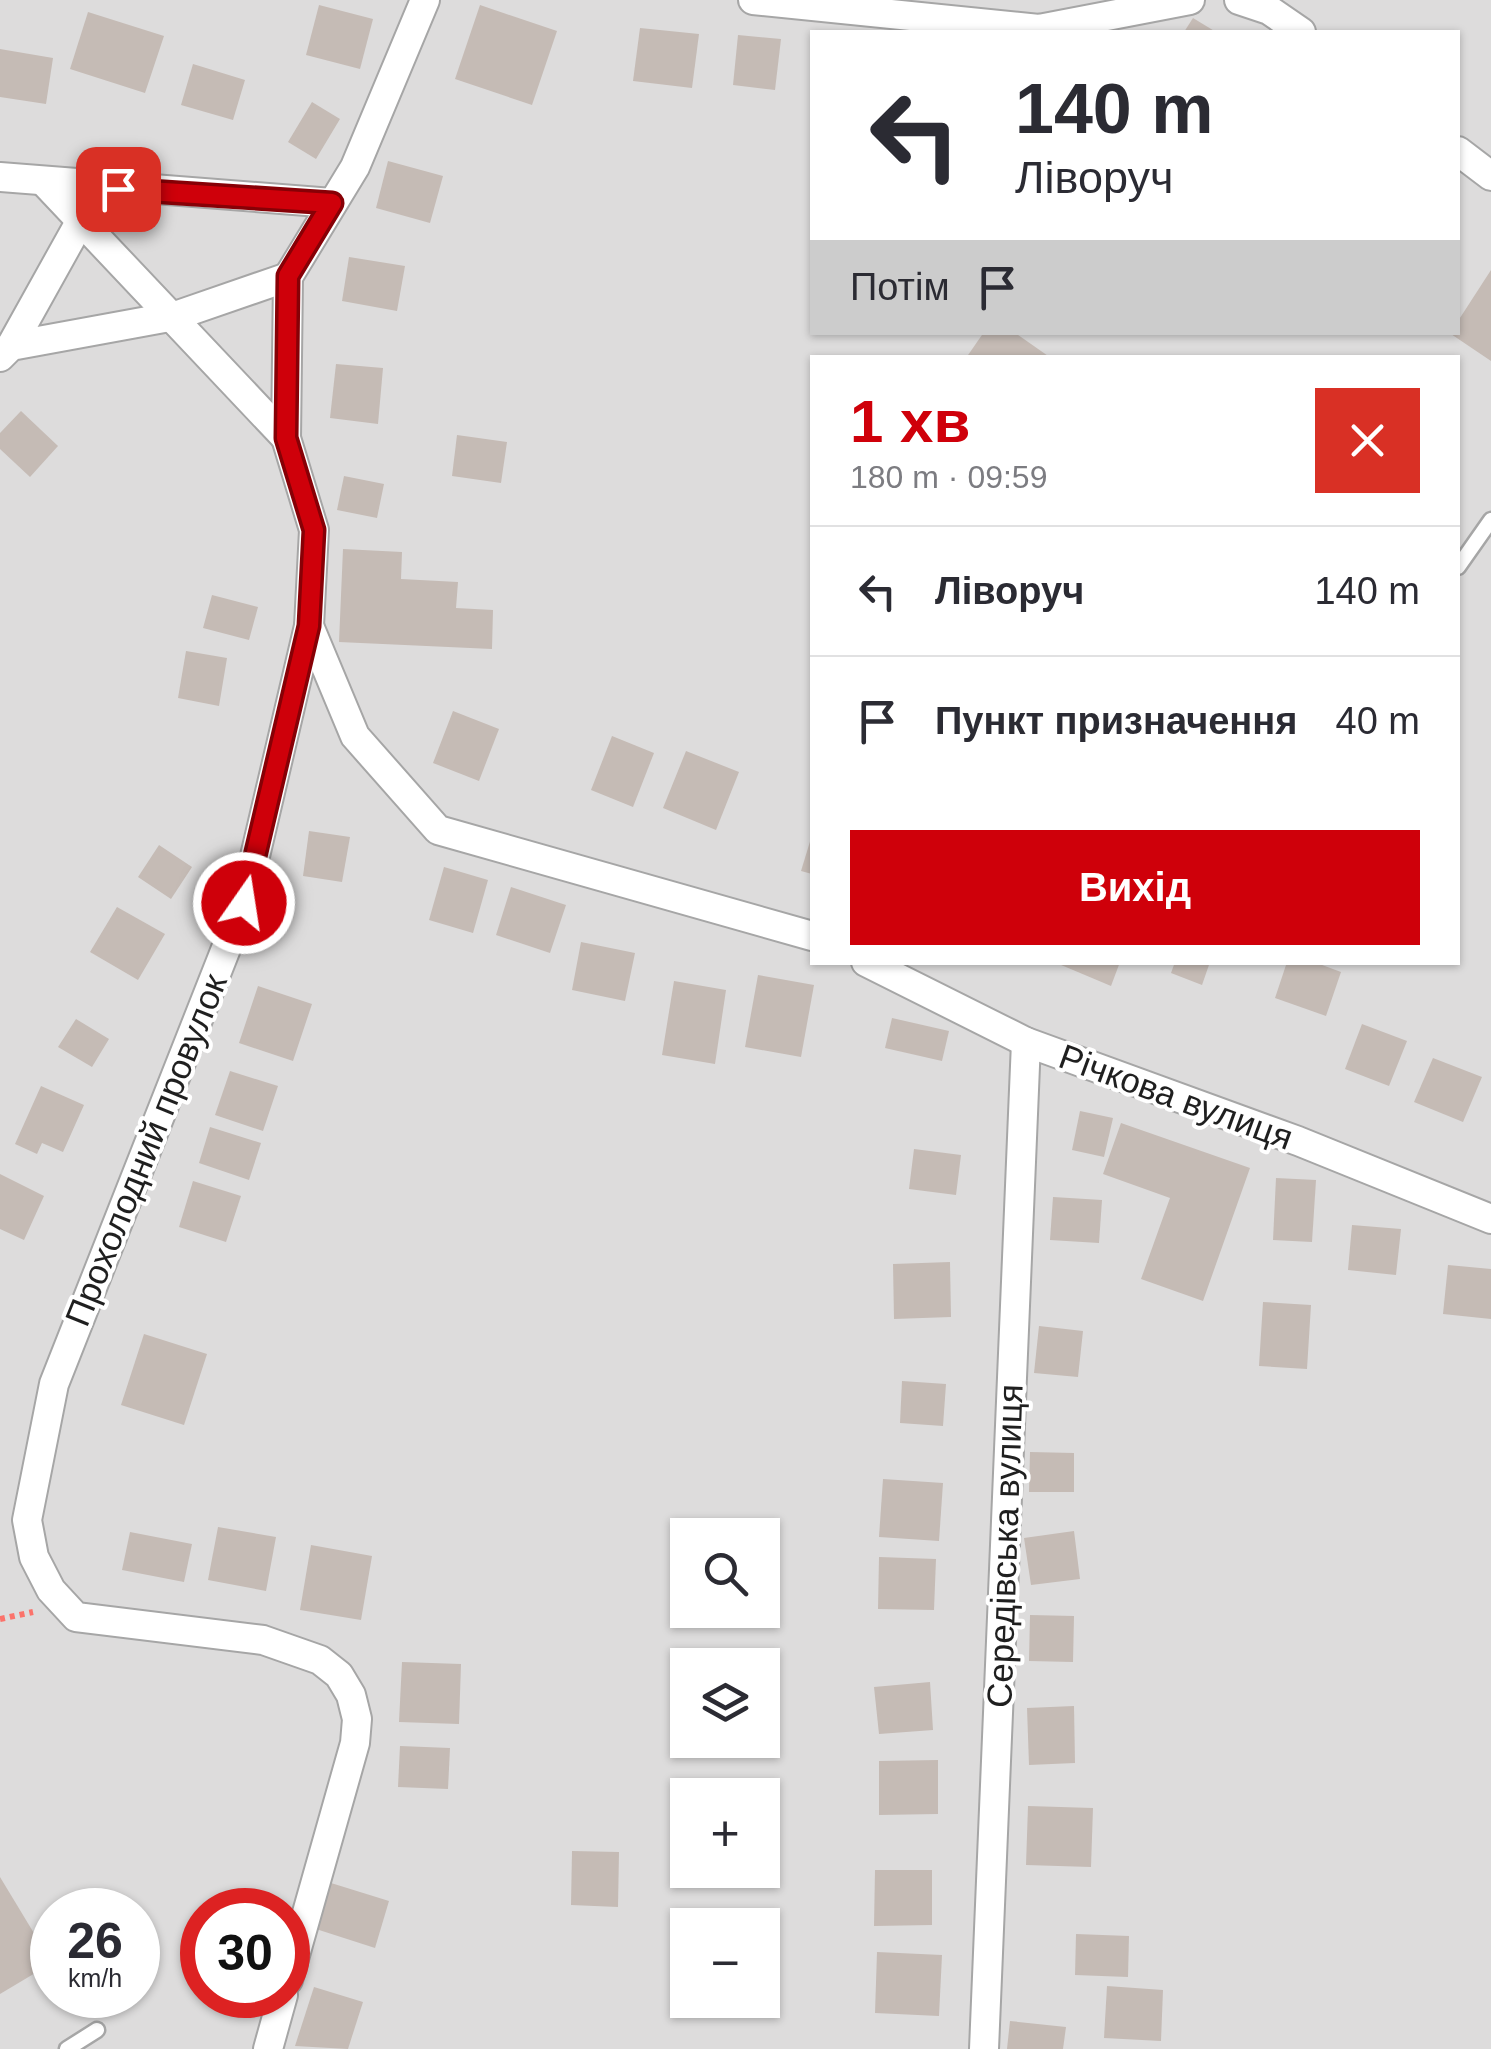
<!DOCTYPE html>
<html lang="uk">
<meta charset="utf-8">
<style>
body{margin:0;font-family:Arial,sans-serif;background:#f2f2f3;color:#2b2b33;height:100vh;display:flex;flex-direction:column;font-size:38px;white-space:nowrap}
*{box-sizing:border-box;margin:0}
p{font-size:32px;color:#7c7c81}
.icon{flex:none;width:55px;height:55px;fill:none;stroke:currentColor;stroke-width:2;stroke-linecap:round;stroke-linejoin:round}
.map{position:relative;flex:1;overflow:hidden}
.side{position:absolute;left:810px;top:355px;width:650px;height:610px;display:flex;flex-direction:column;background:#fff;border-radius:0px;box-shadow:0 2px 8px #0004}
.side>*{flex:none}
.hud{position:absolute;left:810px;top:30px;width:650px;height:305px;border-radius:0px;box-shadow:0 2px 8px #0004;background:#fff;color:#2b2b33;overflow:hidden}
.buttons{position:absolute;left:670px;top:1518px;display:grid;gap:20px}
.buttons a{display:grid;place-items:center;width:110px;height:110px;border-radius:0px;background:#fff;box-shadow:0 2px 8px #0004;font-size:50px}
.speed{position:absolute;left:30px;top:1888px;display:flex;gap:20px;font-size:50px;font-weight:700;text-align:center}
.speed>*{display:grid;place-content:center;width:130px;height:130px;border-radius:50%;background:#fff;box-shadow:0 2px 8px #0004;line-height:1}
.speed small{font-size:25px;font-weight:400}
.speed .limit{border:15px solid #d22;background:#fff;color:#111}
.pin{position:absolute;display:grid;place-items:center;width:85px;height:85px;color:#fff;margin:-42px;border-radius:20px;box-shadow:0 5px 15px #0006}
.me{position:absolute;width:110px;margin:-55px;rotate:13deg;stroke-linejoin:round;filter:drop-shadow(0 0 8px #0008)}
.turn{display:flex;align-items:center;gap:35px;height:210px;padding:0 40px;font-size:45px}
.turn .icon{width:130px;height:130px;stroke-width:2.5}
.turn b{display:block;font-size:70px;line-height:85px}
.then{display:flex;align-items:center;height:95px;padding:0 40px;background:#0003;gap:20px;font-size:38px}
.round{display:grid;place-items:center;flex:none;width:105px;height:105px;border-radius:0px;background:#f2f2f3}
.overview{display:flex;align-items:center;justify-content:space-between;height:170px;padding:0 40px}
h1{font-size:60px;font-weight:700;line-height:75px;color:#cf000a}
.cta{display:flex;gap:20px;margin-top:auto;padding:20px 40px}
.cta a{flex:1;height:115px;border-radius:0px;background:#cf000a;color:#fff;font-size:40px;font-weight:700;line-height:115px;text-align:center}
ul{padding:0;list-style:none}
li{display:flex;align-items:center;gap:30px;height:130px;padding:0 40px;border-top:2px solid #e1e1e2}
li div{flex:1}
li b{display:block;font-size:38px}
li em{font-style:normal}
.map>svg:first-child{display:block}
</style>
<div class="map">
<svg width="1491" height="2049" viewBox="0 0 1491 2049">
<rect width="100%" height="100%" fill="#f0ece5"/>
<path fill="#dddcdc" fill-rule="evenodd" d="M0,0H1491V2049H0ZM812,32H1458V332H812ZM812,358H1458V962H812ZM688,1535H762V1610H688ZM688,1665H762V1740H688ZM688,1795H762V1870H688ZM52,1910H138V1995H52ZM202,1910H288V1995H202ZM688,1925H762V2000H688Z"/>
<g fill="#c5bbb5">
<polygon points="319,5 373,19 360,69 306,55"/>
<polygon points="480,5 557,31 532,105 455,79"/>
<polygon points="88,12 164,36 145,93 70,69"/>
<polygon points="1193,18 1216,32 1184,32"/>
<polygon points="640,28 699,34 692,88 633,81"/>
<polygon points="738,35 781,39 775,90 733,85"/>
<polygon points="0,49 53,58 46,104 0,97"/>
<polygon points="193,64 245,80 233,120 181,105"/>
<polygon points="312,102 340,119 316,159 288,142"/>
<polygon points="388,161 443,176 430,223 376,208"/>
<polygon points="349,257 405,266 397,311 342,301"/>
<polygon points="1491,270 1491,361 1448,332 1458,332 1458,321"/>
<polygon points="984,332 1014,332 1051,358 966,358"/>
<polygon points="336,364 383,368 378,424 330,418"/>
<polygon points="21,411 58,446 30,477 0,449 0,433"/>
<polygon points="457,435 507,442 501,483 452,476"/>
<polygon points="344,476 384,484 377,518 337,510"/>
<polygon points="343,549 402,552 401,579 458,582 456,608 493,610 492,649 339,642"/>
<polygon points="212,595 258,607 249,640 203,628"/>
<polygon points="186,651 227,658 219,706 178,698"/>
<polygon points="453,711 499,729 479,781 433,763"/>
<polygon points="612,736 654,753 633,807 591,790"/>
<polygon points="686,751 739,772 716,830 663,808"/>
<polygon points="309,831 350,837 342,882 303,876"/>
<polygon points="812,835 812,874 801,871"/>
<polygon points="159,845 192,867 171,899 138,877"/>
<polygon points="444,867 488,880 473,933 429,920"/>
<polygon points="511,887 566,905 550,953 496,935"/>
<polygon points="117,907 165,934 138,980 90,952"/>
<polygon points="581,942 635,953 625,1001 572,990"/>
<polygon points="1054,962 1120,962 1111,986"/>
<polygon points="1175,962 1210,962 1202,985 1171,973"/>
<polygon points="1287,962 1314,962 1341,972 1326,1016 1275,998"/>
<polygon points="758,975 814,985 801,1057 745,1047"/>
<polygon points="674,981 726,990 715,1064 662,1055"/>
<polygon points="258,986 312,1004 293,1061 239,1043"/>
<polygon points="892,1018 949,1031 942,1061 885,1048"/>
<polygon points="76,1019 109,1039 92,1067 58,1047"/>
<polygon points="1362,1024 1407,1041 1389,1086 1345,1069"/>
<polygon points="1433,1058 1482,1077 1463,1122 1414,1102"/>
<polygon points="230,1071 278,1086 263,1131 215,1115"/>
<polygon points="41,1086 84,1105 63,1152 42,1143 37,1154 15,1144"/>
<polygon points="1080,1111 1113,1118 1104,1157 1072,1150"/>
<polygon points="1121,1123 1250,1168 1203,1301 1141,1279 1170,1198 1103,1174"/>
<polygon points="210,1127 261,1143 249,1180 199,1163"/>
<polygon points="914,1149 961,1155 956,1195 909,1189"/>
<polygon points="0,1174 44,1196 24,1240 0,1229"/>
<polygon points="1276,1178 1316,1180 1312,1242 1273,1240"/>
<polygon points="193,1181 241,1196 226,1242 179,1227"/>
<polygon points="1053,1197 1102,1200 1099,1243 1050,1240"/>
<polygon points="1352,1225 1401,1229 1396,1275 1348,1270"/>
<polygon points="950,1262 951,1317 894,1319 893,1264"/>
<polygon points="1448,1265 1491,1269 1491,1319 1443,1314"/>
<polygon points="1263,1302 1311,1305 1307,1369 1259,1366"/>
<polygon points="1039,1326 1083,1331 1078,1377 1034,1373"/>
<polygon points="144,1334 207,1354 184,1425 121,1405"/>
<polygon points="902,1381 946,1384 943,1426 900,1423"/>
<polygon points="1030,1452 1074,1453 1074,1492 1029,1492"/>
<polygon points="883,1479 943,1483 939,1541 879,1537"/>
<polygon points="218,1527 276,1537 266,1591 208,1580"/>
<polygon points="1074,1531 1080,1579 1031,1585 1024,1538"/>
<polygon points="130,1532 192,1544 184,1582 122,1570"/>
<polygon points="311,1545 372,1556 361,1620 300,1610"/>
<polygon points="879,1557 936,1559 934,1610 878,1609"/>
<polygon points="1030,1615 1074,1616 1073,1662 1029,1661"/>
<polygon points="402,1662 461,1664 459,1724 399,1722"/>
<polygon points="930,1682 933,1730 879,1734 874,1687"/>
<polygon points="1074,1706 1075,1763 1029,1765 1027,1708"/>
<polygon points="400,1746 450,1748 448,1789 398,1787"/>
<polygon points="938,1760 938,1814 879,1815 879,1761"/>
<polygon points="1028,1806 1093,1808 1091,1867 1026,1865"/>
<polygon points="572,1851 619,1852 618,1907 571,1905"/>
<polygon points="875,1870 932,1870 932,1925 874,1926"/>
<polygon points="0,1877 52,1963 0,1994"/>
<polygon points="331,1883 389,1901 375,1948 316,1929"/>
<polygon points="1076,1934 1129,1936 1128,1977 1075,1975"/>
<polygon points="877,1952 942,1955 939,2016 875,2013"/>
<polygon points="1107,1986 1163,1990 1161,2041 1104,2038"/>
<polygon points="314,1987 363,2002 348,2049 295,2046"/>
<polygon points="1010,2021 1066,2027 1063,2049 1007,2049"/>
</g>
<g fill="none" stroke-linecap="round" stroke-linejoin="round">
<defs>
<g id="lane">
<polyline points="1458,567 1491,520"/>
<polyline points="67,2049 97,2030"/>
</g>
<g id="street">
<polyline points="753,0 1039,29 1190,0"/>
<polyline points="1239,0 1269,10 1301,32"/>
<polyline points="1458,151 1491,176"/>
<polyline points="0,177 332,203"/>
<polyline points="46,184 286,438"/>
<polyline points="11,346 80,222"/>
<polyline points="0,357 11,346 175,316 288,277"/>
<polyline points="309,626 355,736 438,830 812,936"/>
<polyline points="866,962 1026,1042 1298,1141 1491,1219"/>
<polyline points="288,1980 355,1743 357,1719 351,1695 339,1675 320,1660 263,1640 76,1617 51,1590 34,1557 27,1520 54,1384 244,903 309,626 314,530 286,438 288,277 355,167 425,0"/>
<polyline points="268,2049 283,1995"/>
<polyline points="984,2049 1026,1042"/>
</g>
</defs>
<use href="#lane" stroke="#a6a6a6" stroke-width="19"/>
<use href="#street" stroke="#a6a6a6" stroke-width="32"/>
<polyline stroke="#fb736b" stroke-width="6" stroke-dasharray="5 5" stroke-linecap="butt" points="0,1619 33,1612"/>
<use href="#lane" stroke="#fff" stroke-width="14"/>
<use href="#street" stroke="#fff" stroke-width="28"/>
</g>
<g fill="none" stroke-linecap="round" stroke-linejoin="round">
<defs>
<polyline id="route" points="118,189 332,203 288,276 286,438 314,530 309,626 244,903"/>
</defs>
<use href="#route" stroke="#870006" stroke-width="25"/>
<use href="#route" stroke="#cf000a" stroke-width="18"/>
</g>
<g text-anchor="middle" stroke-width="8" stroke-linejoin="round" paint-order="stroke">
<g font-size="35" fill="#1f1f1f" stroke="#fff">
<text transform="translate(1176 1097) rotate(20)" y="12">Річкова вулиця</text>
<text transform="translate(146 1150) rotate(-68)" y="12">Прохолодний провулок</text>
<text transform="translate(1005 1546) rotate(-88)" y="12">Середівська вулиця</text>
</g>
</g>
</svg>
<div class="buttons">
<a><svg class="icon" aria-label="search" viewBox="0 0 24 24"><circle cx="10" cy="10" r="6"/><path d="M15 15l6 6"/></svg></a>
<a><svg class="icon" aria-label="layers" viewBox="0 0 24 24"><path d="M12 4l9 5-9 5-9-5zM3 14l9 5 9-5"/></svg></a>
<a>+</a>
<a>−</a>
</div>
<div class="speed"><div>26<small>km/h</small></div><div class="limit">30</div></div>
<div class="pin" style="left:118px;top:189px;background:#d93025"><svg class="icon" aria-label="arrive" viewBox="0 0 24 24"><path d="M6 21V4h12l-3 4 3 4H6"/></svg></div>
<svg class="me" style="left:244px;top:903px" viewBox="-20 -20 40 40"><circle r="17" fill="#cf000a" stroke="#fff" stroke-width="3"/><path d="M0-11L8 9 0 5-8 9z" fill="#fff"/></svg>
<div class="hud">
<div class="turn"><svg class="icon" aria-label="left" viewBox="0 0 24 24"><path d="M17 20v-9H6M10 6l-5 5 5 5"/></svg><div><b>140 m</b>Ліворуч</div></div>
<div class="then">Потім<svg class="icon" aria-label="arrive" viewBox="0 0 24 24"><path d="M6 21V4h12l-3 4 3 4H6"/></svg></div>
</div>
<section class="side">
<div class="overview"><div><h1>1 хв</h1><p>180 m · 09:59</p></div><a class="round" style="background:#d93025;color:#fff"><svg class="icon" aria-label="close" viewBox="0 0 24 24"><path d="M6 6l12 12M18 6L6 18"/></svg></a></div>
<ul>
<li><svg class="icon" aria-label="left" viewBox="0 0 24 24"><path d="M17 20v-9H6M10 6l-5 5 5 5"/></svg><div><b>Ліворуч</b></div><em>140 m</em></li>
<li><svg class="icon" aria-label="arrive" viewBox="0 0 24 24"><path d="M6 21V4h12l-3 4 3 4H6"/></svg><div><b>Пункт призначення</b></div><em>40 m</em></li>
</ul>
<div class="cta"><a>Вихід</a></div>
</section>
</div>
